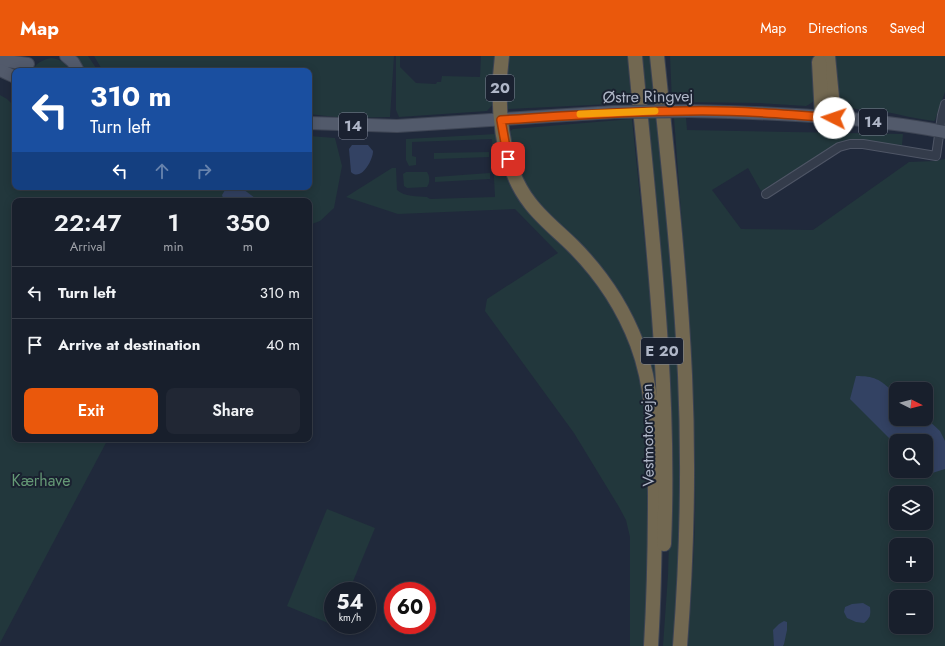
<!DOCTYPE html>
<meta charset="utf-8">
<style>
body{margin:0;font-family:Jost,sans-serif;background:#212734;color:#f1f3f6;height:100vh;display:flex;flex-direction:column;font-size:15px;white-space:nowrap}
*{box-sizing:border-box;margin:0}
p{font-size:13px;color:#9fa2a9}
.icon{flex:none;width:22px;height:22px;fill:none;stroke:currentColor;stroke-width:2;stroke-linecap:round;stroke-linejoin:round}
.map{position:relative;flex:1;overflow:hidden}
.panel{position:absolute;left:12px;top:142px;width:300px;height:244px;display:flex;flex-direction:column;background:#181f2c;border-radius:8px;box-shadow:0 2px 10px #0003,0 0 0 1px #363d48}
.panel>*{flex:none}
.guide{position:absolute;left:12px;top:12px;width:300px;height:122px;border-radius:8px;box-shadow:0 2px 10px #0003,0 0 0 1px #363d48;background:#1a4fa0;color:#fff;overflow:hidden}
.needle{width:26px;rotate:96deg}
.fabs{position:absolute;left:889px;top:326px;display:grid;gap:8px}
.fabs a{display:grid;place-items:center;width:44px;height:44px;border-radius:8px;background:#181f2c;box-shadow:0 2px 10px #0003,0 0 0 1px #363d48;font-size:20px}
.speed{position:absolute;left:324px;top:526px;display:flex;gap:8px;font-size:20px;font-weight:700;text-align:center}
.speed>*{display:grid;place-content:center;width:52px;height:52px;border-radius:50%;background:#181f2c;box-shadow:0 2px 10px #0003,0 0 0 1px #363d48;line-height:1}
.speed small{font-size:10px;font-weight:400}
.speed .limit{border:6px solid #d22;background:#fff;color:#111}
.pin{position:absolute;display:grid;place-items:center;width:34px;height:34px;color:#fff;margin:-17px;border-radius:8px;box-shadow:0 2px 6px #0006}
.me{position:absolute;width:44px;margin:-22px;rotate:274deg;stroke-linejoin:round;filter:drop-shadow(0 0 3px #0008)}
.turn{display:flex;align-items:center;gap:14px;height:84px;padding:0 12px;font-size:18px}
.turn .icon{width:52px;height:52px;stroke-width:2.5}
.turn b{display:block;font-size:28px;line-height:34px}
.lanes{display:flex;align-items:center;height:38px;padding:0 12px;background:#0003;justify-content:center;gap:20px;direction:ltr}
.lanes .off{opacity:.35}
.eta{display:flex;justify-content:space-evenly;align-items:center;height:68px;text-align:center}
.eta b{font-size:24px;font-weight:600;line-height:28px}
.cta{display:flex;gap:8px;margin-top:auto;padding:8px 12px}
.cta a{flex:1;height:46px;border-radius:8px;background:#ea580c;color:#fff;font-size:16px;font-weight:600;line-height:46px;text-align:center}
.cta a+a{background:#212734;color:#f1f3f6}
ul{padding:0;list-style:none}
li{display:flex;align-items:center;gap:12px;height:52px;padding:0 12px;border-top:1px solid #363d48}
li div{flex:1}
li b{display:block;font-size:15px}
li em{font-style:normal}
header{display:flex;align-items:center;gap:24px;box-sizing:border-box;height:56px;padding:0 20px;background:#ea580c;color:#fff}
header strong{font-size:19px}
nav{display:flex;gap:22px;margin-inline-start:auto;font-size:14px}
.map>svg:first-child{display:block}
</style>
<header>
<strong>Map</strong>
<nav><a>Map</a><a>Directions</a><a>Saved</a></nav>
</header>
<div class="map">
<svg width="945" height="590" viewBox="0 0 945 590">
<rect width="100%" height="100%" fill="#20293b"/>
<g fill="#22373c" fill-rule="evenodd">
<polygon points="74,0 88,0 98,15 85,15"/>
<polygon points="94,0 394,0 390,61 344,62 309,58 309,15 103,15"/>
<polygon points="396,0 400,0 400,11 416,27 436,28 437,26 441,26 442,20 480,21 481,0 497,0 494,47 487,55 399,61 396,54"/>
<polygon points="507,0 628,0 631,47 507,53 506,48"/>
<polygon points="639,0 652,0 657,47 644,47"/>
<path d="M670,0H813C814,11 819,32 816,41C814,46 810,48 806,50L760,47L672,46Z"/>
<path d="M833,0H945V36L935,64L934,65C916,63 898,58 881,55C869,54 849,54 840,48L837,43Z"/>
<path d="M51,2C60,3 66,7 70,15H32C36,7 42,4 51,2Z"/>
<polygon points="0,39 7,43 15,51 15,131 309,131 309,80 335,82 342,110 334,152 320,165 309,169 309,145 15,145 15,383 108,383 0,587"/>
<polygon points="645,62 658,62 679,299 683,452 676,590 663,590 668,519 670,453"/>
<path d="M674,62H686L687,74L903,78L902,89L840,86L761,135L748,112L712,134L741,173L813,174L909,106L935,105L945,103V590H688C691,537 696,483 695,430C694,307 683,185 674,62ZM896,333H926V363H896ZM896,385H926V415H896ZM896,437H926V467H896ZM896,489H926V519H896ZM896,541H926V571H896Z"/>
<polygon points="632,63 652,258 658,358 637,278 516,118 509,76 513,73"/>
<path d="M496,78L503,113L510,130L518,144L527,155L585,213L600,233L616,255L636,302L644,338L648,368L650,426L646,590H630V481L626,464L619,451L574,377L485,255L487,243L558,197L515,153L398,158L346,141L392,112H396L397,134C405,141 417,140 427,141L430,143L495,141L492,83L412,86V100L416,101V109L409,110L406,104V83Z"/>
<polygon points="489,96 489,101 434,103 434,97"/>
<path d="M406,116H427C430,120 430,127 427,131L407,132L404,130L403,118Z"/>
<polygon points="490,117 490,123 435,126 435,121"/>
<polygon points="327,453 375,472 349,535 333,535 333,569 287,550"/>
</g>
<g fill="#334263">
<path d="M352,89H368L373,95C373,104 361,126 351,116L349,93Z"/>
<polygon points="243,133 259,145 228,145 223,142 222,139 225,134"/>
<path d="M856,320C874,320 880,323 893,336V343L896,346V363L926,362L940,375L945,385V413L926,419L922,415H926V385H896V389L850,343Z"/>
<path d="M863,547L870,551C871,559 870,562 864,567L856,566L847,562L844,556L845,551L852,548Z"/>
<polygon points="784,565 787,566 787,574 784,588 783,590 774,590 773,574 779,568"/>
</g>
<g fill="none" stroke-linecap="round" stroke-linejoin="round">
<defs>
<polyline id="minor" points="766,138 839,91 850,88 863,88 936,100 942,59 945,48"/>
<g id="primary">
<polyline points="66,0 73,6 78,15"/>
<polyline points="0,4 28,8"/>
<polyline points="0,14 15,21"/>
<path d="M689,55C774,57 861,60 945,76"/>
<polyline points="309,67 397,70 614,56"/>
</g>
<g id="motorway">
<path d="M502,0C496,46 500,109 530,147C542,163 559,176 573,190C601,218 623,251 637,288C655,336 654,387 655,437C655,488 654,539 651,590"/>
<path d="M635,0C650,162 671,325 664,488"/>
<path d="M657,0C668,106 680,212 685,319C689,409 687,500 680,590"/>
<polyline points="828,0 834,62"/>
<polyline points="819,6 822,61"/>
</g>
</defs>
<use href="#minor" stroke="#4f5666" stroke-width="10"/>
<use href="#primary" stroke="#3e4554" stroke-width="14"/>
<use href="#motorway" stroke="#3c4353" stroke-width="16"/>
<use href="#minor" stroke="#343c4b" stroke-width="8"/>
<use href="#primary" stroke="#525a6b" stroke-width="12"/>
<use href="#motorway" stroke="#726851" stroke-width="14"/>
<defs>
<polyline id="primary-bridge" points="614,56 689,55"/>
</defs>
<use href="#primary-bridge" stroke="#3e4554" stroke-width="14" stroke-linecap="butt"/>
<use href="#primary-bridge" stroke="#525a6b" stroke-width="12"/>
</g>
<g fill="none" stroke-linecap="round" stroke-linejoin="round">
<defs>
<path id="route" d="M508,103L501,64C563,60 625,55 687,55C736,54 785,58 834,62"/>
</defs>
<use href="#route" stroke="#983908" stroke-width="10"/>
<use href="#route" stroke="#ea580c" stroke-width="7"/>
<polyline stroke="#f59e0b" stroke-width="7" points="580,58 655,55"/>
</g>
<g text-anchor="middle" stroke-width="4" stroke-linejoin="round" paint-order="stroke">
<g fill="#1a2130" stroke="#82899a" stroke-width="1">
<rect x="486" y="19" width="28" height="26" rx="3"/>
<rect x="859" y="53" width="28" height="26" rx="3"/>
<rect x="339" y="57" width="28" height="26" rx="3"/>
<rect x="641" y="282" width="42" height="26" rx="3"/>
</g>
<g font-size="15" font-weight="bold" fill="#afb6c7">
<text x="500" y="37">20</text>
<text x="873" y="71">14</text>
<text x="353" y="75">14</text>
<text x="662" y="300">E 20</text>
</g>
<g font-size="16" fill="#afb6c7" stroke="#1a2130">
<text transform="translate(648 40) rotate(-1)" y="6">Østre Ringvej</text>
<text transform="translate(647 379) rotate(-91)" y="6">Vestmotorvejen</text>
</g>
<g font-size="16" fill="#659976" stroke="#1a2130">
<text x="41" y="430">Kærhave</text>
</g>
</g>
</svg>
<div class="fabs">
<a><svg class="needle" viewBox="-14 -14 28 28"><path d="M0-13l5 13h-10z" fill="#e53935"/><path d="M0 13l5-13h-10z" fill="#9fa2a9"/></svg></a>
<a><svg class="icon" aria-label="search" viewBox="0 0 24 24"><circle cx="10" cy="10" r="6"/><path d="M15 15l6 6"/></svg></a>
<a><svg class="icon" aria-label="layers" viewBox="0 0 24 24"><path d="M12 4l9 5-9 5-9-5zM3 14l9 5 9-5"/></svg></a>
<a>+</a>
<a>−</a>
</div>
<div class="speed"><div>54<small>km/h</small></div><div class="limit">60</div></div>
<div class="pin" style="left:508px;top:103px;background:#d93025"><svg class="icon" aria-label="arrive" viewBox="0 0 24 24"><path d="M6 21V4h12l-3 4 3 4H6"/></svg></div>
<svg class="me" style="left:834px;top:62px" viewBox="-20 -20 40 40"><circle r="19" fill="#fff"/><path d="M0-13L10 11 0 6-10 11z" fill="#ea580c"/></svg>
<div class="guide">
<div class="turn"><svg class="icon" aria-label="left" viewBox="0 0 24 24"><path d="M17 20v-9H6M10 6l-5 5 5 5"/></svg><div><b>310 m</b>Turn left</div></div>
<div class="lanes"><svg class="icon" aria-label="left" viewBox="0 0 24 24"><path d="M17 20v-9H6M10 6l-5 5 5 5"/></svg><svg class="icon off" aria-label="ahead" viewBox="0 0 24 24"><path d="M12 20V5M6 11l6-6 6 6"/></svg><svg class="icon off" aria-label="right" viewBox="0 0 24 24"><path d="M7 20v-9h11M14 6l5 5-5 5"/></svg></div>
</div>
<section class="panel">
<div class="eta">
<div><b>22:47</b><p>Arrival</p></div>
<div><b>1</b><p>min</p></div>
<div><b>350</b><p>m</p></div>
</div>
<ul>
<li><svg class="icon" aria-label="left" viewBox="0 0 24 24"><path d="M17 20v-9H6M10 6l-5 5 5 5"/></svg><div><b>Turn left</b></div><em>310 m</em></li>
<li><svg class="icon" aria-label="arrive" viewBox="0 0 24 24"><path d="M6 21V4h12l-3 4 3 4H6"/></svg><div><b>Arrive at destination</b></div><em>40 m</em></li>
</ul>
<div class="cta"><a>Exit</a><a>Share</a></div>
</section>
</div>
